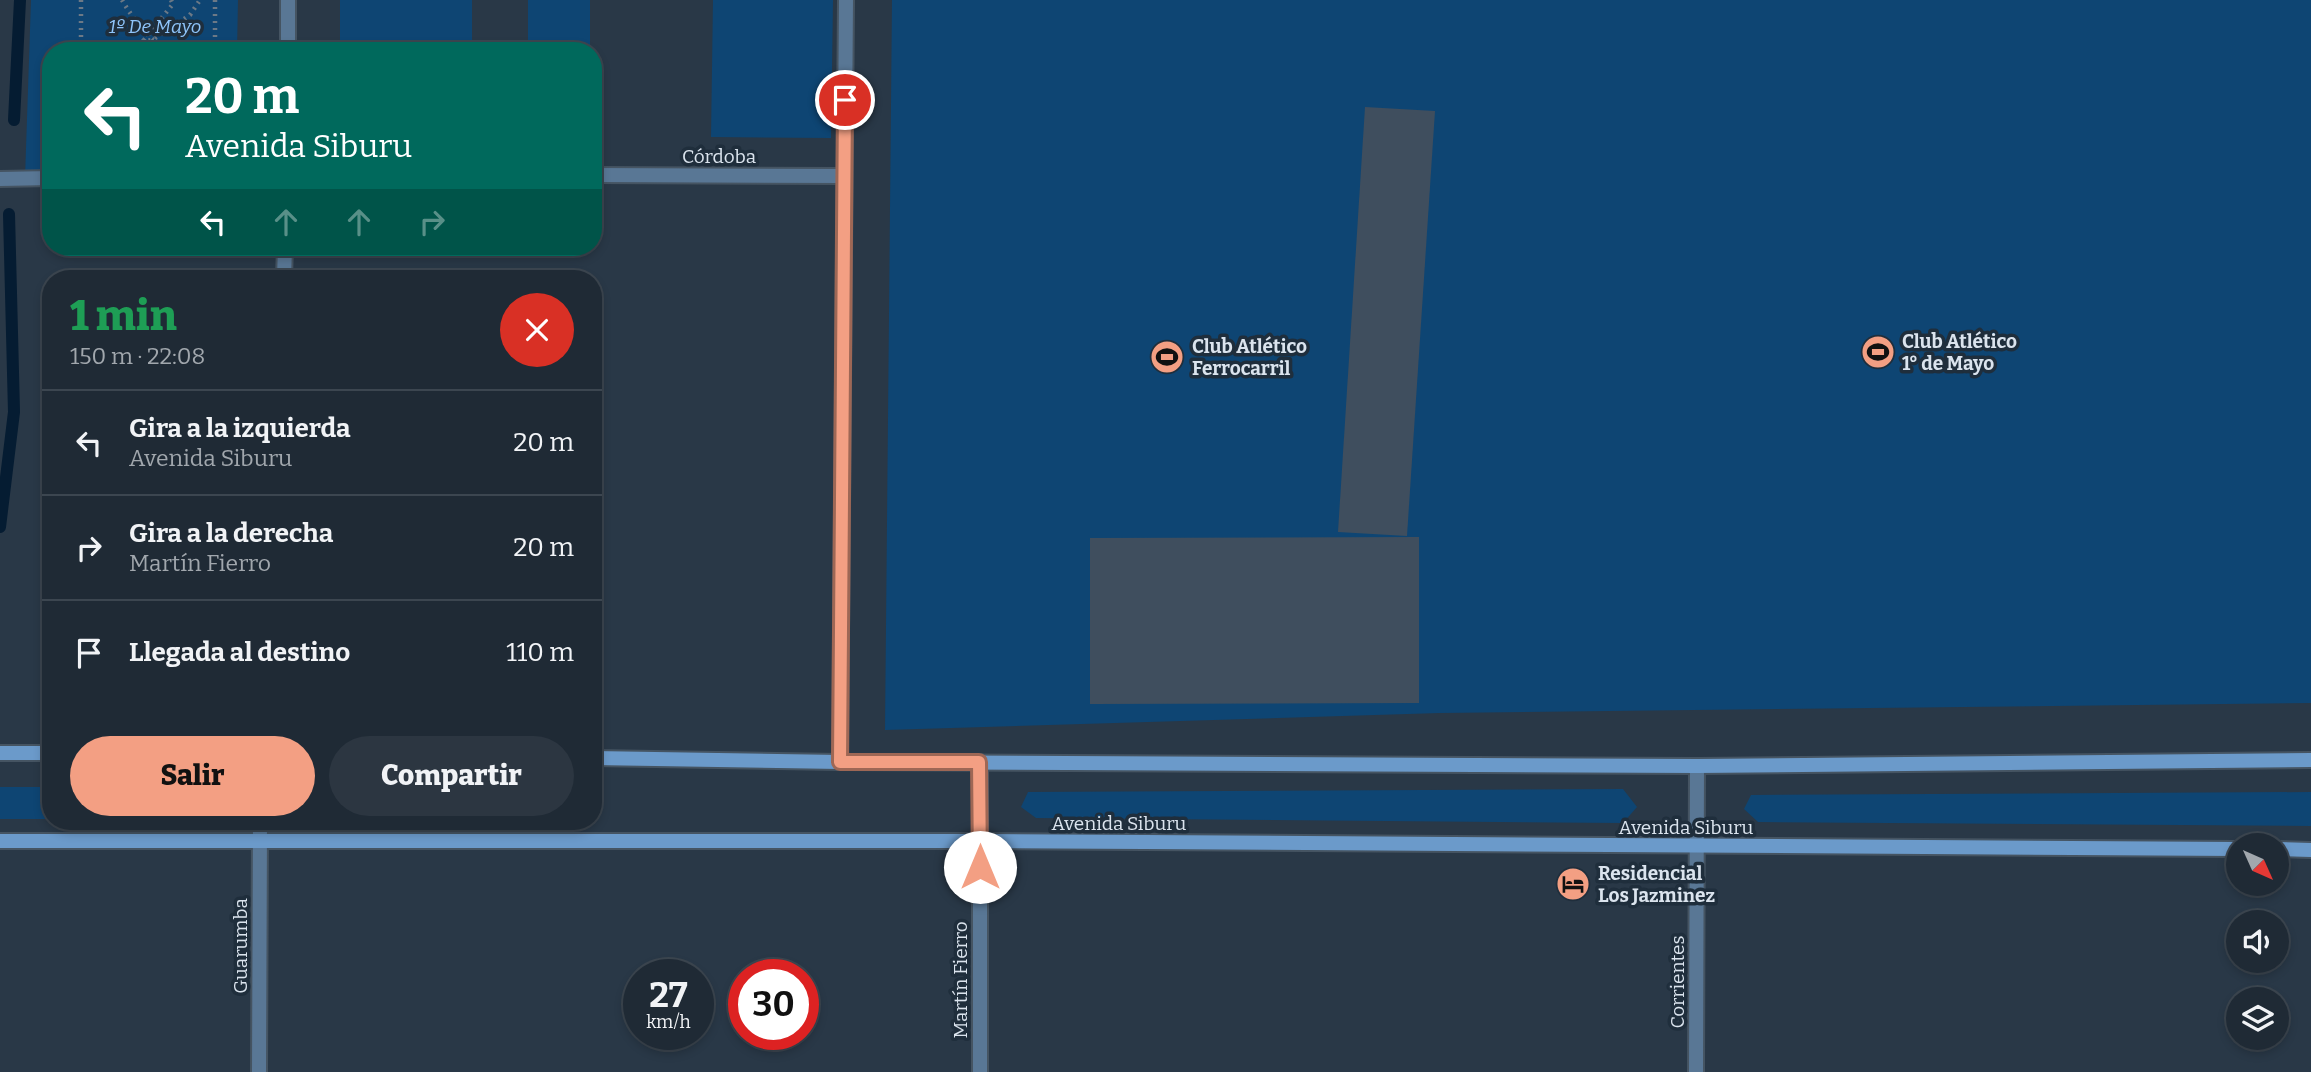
<!DOCTYPE html>
<html lang="es">
<meta charset="utf-8">
<style>
body{margin:0;font-family:Bitter,serif;background:#2c3641;color:#f1f3f6;height:100vh;display:flex;flex-direction:column;font-size:26px;white-space:nowrap}
*{box-sizing:border-box;margin:0}
p{font-size:23px;color:#a1a7ad}
.icon{flex:none;width:38px;height:38px;fill:none;stroke:currentColor;stroke-width:2;stroke-linecap:round;stroke-linejoin:round}
.map{position:relative;flex:1;overflow:hidden}
.details{position:absolute;left:42px;top:270px;width:560px;height:560px;display:flex;flex-direction:column;background:#1f2a35;border-radius:28px;box-shadow:0 4px 10px #0003,0 0 0 2px #3c4650}
.details>*{flex:none}
.guide{position:absolute;left:42px;top:42px;width:560px;height:214px;border-radius:28px;box-shadow:0 4px 10px #0003,0 0 0 2px #3c4650;background:#00695c;color:#fff;overflow:hidden}
.needle{width:46px;rotate:135deg}
.tools{position:absolute;left:2226px;top:833px;display:grid;gap:14px}
.tools a{display:grid;place-items:center;width:63px;height:63px;border-radius:50%;background:#1f2a35;box-shadow:0 4px 10px #0003,0 0 0 2px #3c4650;font-size:35px}
.speed{position:absolute;left:623px;top:959px;display:flex;gap:14px;font-size:35px;font-weight:700;text-align:center}
.speed>*{display:grid;place-content:center;width:91px;height:91px;border-radius:50%;background:#1f2a35;box-shadow:0 4px 10px #0003,0 0 0 2px #3c4650;line-height:1}
.speed small{font-size:18px;font-weight:400}
.speed .limit{border:10px solid #d22;background:#fff;color:#111}
.pin{position:absolute;display:grid;place-items:center;width:60px;height:60px;color:#fff;margin:-30px;border:4px solid #fff;border-radius:50%;box-shadow:0 2px 7px #0007}
.me{position:absolute;width:77px;margin:-38px;rotate:0deg;stroke-linejoin:round;filter:drop-shadow(0 0 5px #0008)}
.turn{display:flex;align-items:center;gap:24px;height:147px;padding:0 28px;font-size:32px}
.turn .icon{width:91px;height:91px;stroke-width:2.5}
.turn b{display:block;font-size:49px;line-height:60px}
.lanes{display:flex;align-items:center;height:66px;padding:0 28px;background:#0003;justify-content:center;gap:35px;direction:ltr}
.lanes .off{opacity:.35}
.round{display:grid;place-items:center;flex:none;width:74px;height:74px;border-radius:37px;background:#2c3641}
.overview{display:flex;align-items:center;justify-content:space-between;height:119px;padding:0 28px}
h1{font-size:42px;font-weight:800;line-height:52px;color:#1e9e55}
.action{display:flex;gap:14px;margin-top:auto;padding:14px 28px}
.action a{flex:1;height:80px;border-radius:42px;background:#f39f83;color:#111;font-size:28px;font-weight:800;line-height:80px;text-align:center}
.action a+a{background:#2c3641;color:#f1f3f6}
ul{padding:0;list-style:none}
li{display:flex;align-items:center;gap:21px;height:105px;padding:0 28px;border-top:2px solid #3c4650}
li div{flex:1}
li b{display:block;font-size:26px}
li em{font-style:normal}
.map>svg:first-child{display:block}
</style>
<div class="map">
<svg width="2311" height="1072" viewBox="0 0 2311 1072">
<rect width="100%" height="100%" fill="#293847"/>
<g fill="#0e4573">
<polygon points="31,0 238,0 237,51 51,51 51,178 25,178"/>
<rect x="340" y="0" width="132" height="51"/>
<rect x="528" y="0" width="62" height="51"/>
<polygon points="713,0 833,0 831,138 711,137"/>
<polygon points="892,0 2311,0 2311,703 1440,713 885,730"/>
<rect x="0" y="787" width="51" height="32"/>
<polygon points="1623,789 1637,807 1623,823 1036,818 1021,807 1028,792"/>
<polygon points="2311,792 2311,826 1758,822 1744,809 1751,795"/>
</g>
<g fill="none" stroke-linecap="round" stroke-linejoin="round">
<g stroke="#051c32" stroke-width="12">
<polyline points="14,120 20,0"/>
<polyline points="0,527 14,412 9,214"/>
</g>
</g>
<g fill="#3f4e5e">
<polygon points="1365,107 1435,111 1407,536 1338,532"/>
<polygon points="1419,537 1419,703 1090,704 1090,538"/>
</g>
<g fill="none" stroke-linecap="round" stroke-linejoin="round">
<defs>
<g id="minor">
<polyline points="288,0 288,51"/>
<polyline points="593,175 844,176"/>
<polyline points="0,179 51,178"/>
<polyline points="284,278 285,247"/>
<polyline points="840,762 846,0"/>
<polyline points="980,762 980,1072"/>
<polyline points="259,1072 260,821"/>
<polyline points="1696,1072 1697,766"/>
</g>
<g id="secondary">
<polyline points="0,753 51,753"/>
<polyline points="593,758 840,762 1697,766 2311,760"/>
<polyline points="0,841 980,841 2238,849"/>
<polyline points="2277,849 2311,850"/>
</g>
</defs>
<use href="#minor" stroke="#455462" stroke-width="18"/>
<use href="#secondary" stroke="#455462" stroke-width="18"/>
<g stroke="#6c7986" stroke-width="4.5" stroke-dasharray="2 5" stroke-linecap="butt">
<path d="M122,0C130,14 140,27 151,38C157,44 165,44 170,51"/>
<polyline points="215,0 215,51"/>
<polyline points="81,51 81,0"/>
<polyline points="124,51 132,43 152,40 190,15 200,0"/>
<polyline points="135,51 173,4 171,0"/>
</g>
<use href="#minor" stroke="#597795" stroke-width="14"/>
<use href="#secondary" stroke="#6b9aca" stroke-width="14"/>
</g>
<g fill="none" stroke-linecap="round" stroke-linejoin="round">
<defs>
<polyline id="route" points="845,100 840,762 979,762 980,867"/>
</defs>
<use href="#route" stroke="#9e6755" stroke-width="18"/>
<use href="#route" stroke="#f39f83" stroke-width="12"/>
</g>
<defs>
<symbol id="stadium-disc" viewBox="-11 -11 22 22"><circle r="9.5" fill="#f39f83" stroke="#1f2e3c"/><path d="M0-5a6.5 5 0 1 0 0 10a6.5 5 0 1 0 0-10ZM-3.5-1.8h7v3.6h-7Z" fill="#111"/></symbol>
<symbol id="hotel-disc" viewBox="-11 -11 22 22"><circle r="9.5" fill="#f39f83" stroke="#1f2e3c"/><path d="M-6-4.5h1.5V1H6V5H4.5V3h-9V5H-6ZM-4 0a1.8 1.8 0 1 1 3.6 0ZM.5 0V-2.5h3Q6-2.5 6 0Z" fill="#111"/></symbol>
</defs>
<g fill-rule="evenodd">
<use href="#stadium-disc" x="1859" y="333" width="38" height="38"/>
<use href="#stadium-disc" x="1148" y="338" width="38" height="38"/>
<use href="#hotel-disc" x="1554" y="865" width="38" height="38"/>
</g>
<g text-anchor="middle" stroke-width="7" stroke-linejoin="round" paint-order="stroke">
<g font-size="19" font-style="italic" fill="#8fc5fb" stroke="#1f2e3c">
<text x="155" y="33">1º De Mayo</text>
</g>
<g font-size="19" fill="#dbe4ee" stroke="#1f2e3c">
<text x="719" y="163">Córdoba</text>
<text x="1119" y="830">Avenida Siburu</text>
<text x="1686" y="834">Avenida Siburu</text>
<text transform="translate(240 946) rotate(-90)" y="7">Guarumba</text>
<text transform="translate(960 980) rotate(-90)" y="7">Martín Fierro</text>
<text transform="translate(1677 982) rotate(-90)" y="7">Corrientes</text>
</g>
<g font-size="19" font-weight="bold" fill="#dbe4ee" stroke="#1f2e3c" text-anchor="start">
<text x="1902" y="348">Club Atlético<tspan x="1902" dy="22">1° de Mayo</tspan></text>
<text x="1192" y="353">Club Atlético<tspan x="1192" dy="22">Ferrocarril</tspan></text>
<text x="1598" y="880">Residencial<tspan x="1598" dy="22">Los Jazminez</tspan></text>
</g>
</g>
</svg>
<div class="tools">
<a><svg class="needle" viewBox="-14 -14 28 28"><path d="M0-13l5 13h-10z" fill="#e53935"/><path d="M0 13l5-13h-10z" fill="#a1a7ad"/></svg></a>
<a><svg class="icon" aria-label="sound" viewBox="0 0 24 24"><path d="M4 9h4l5-4v14l-5-4H4zM17 9q2 3 0 6"/></svg></a>
<a><svg class="icon" aria-label="layers" viewBox="0 0 24 24"><path d="M12 4l9 5-9 5-9-5zM3 14l9 5 9-5"/></svg></a>
</div>
<div class="speed"><div>27<small>km/h</small></div><div class="limit">30</div></div>
<div class="pin" style="left:845px;top:100px;background:#d93025"><svg class="icon" aria-label="arrive" viewBox="0 0 24 24"><path d="M6 21V4h12l-3 4 3 4H6"/></svg></div>
<svg class="me" style="left:980px;top:867px" viewBox="-20 -20 40 40"><circle r="19" fill="#fff"/><path d="M0-13L10 11 0 6-10 11z" fill="#f39f83"/></svg>
<div class="guide">
<div class="turn"><svg class="icon" aria-label="left" viewBox="0 0 24 24"><path d="M17 20v-9H6M10 6l-5 5 5 5"/></svg><div><b>20 m</b>Avenida Siburu</div></div>
<div class="lanes"><svg class="icon" aria-label="left" viewBox="0 0 24 24"><path d="M17 20v-9H6M10 6l-5 5 5 5"/></svg><svg class="icon off" aria-label="ahead" viewBox="0 0 24 24"><path d="M12 20V5M6 11l6-6 6 6"/></svg><svg class="icon off" aria-label="ahead" viewBox="0 0 24 24"><path d="M12 20V5M6 11l6-6 6 6"/></svg><svg class="icon off" aria-label="right" viewBox="0 0 24 24"><path d="M7 20v-9h11M14 6l5 5-5 5"/></svg></div>
</div>
<section class="details">
<div class="overview"><div><h1>1 min</h1><p>150 m · 22:08</p></div><a class="round" style="background:#d93025;color:#fff"><svg class="icon" aria-label="close" viewBox="0 0 24 24"><path d="M6 6l12 12M18 6L6 18"/></svg></a></div>
<ul>
<li><svg class="icon" aria-label="left" viewBox="0 0 24 24"><path d="M17 20v-9H6M10 6l-5 5 5 5"/></svg><div><b>Gira a la izquierda</b><p>Avenida Siburu</p></div><em>20 m</em></li>
<li><svg class="icon" aria-label="right" viewBox="0 0 24 24"><path d="M7 20v-9h11M14 6l5 5-5 5"/></svg><div><b>Gira a la derecha</b><p>Martín Fierro</p></div><em>20 m</em></li>
<li><svg class="icon" aria-label="arrive" viewBox="0 0 24 24"><path d="M6 21V4h12l-3 4 3 4H6"/></svg><div><b>Llegada al destino</b></div><em>110 m</em></li>
</ul>
<div class="action"><a>Salir</a><a>Compartir</a></div>
</section>
</div>
